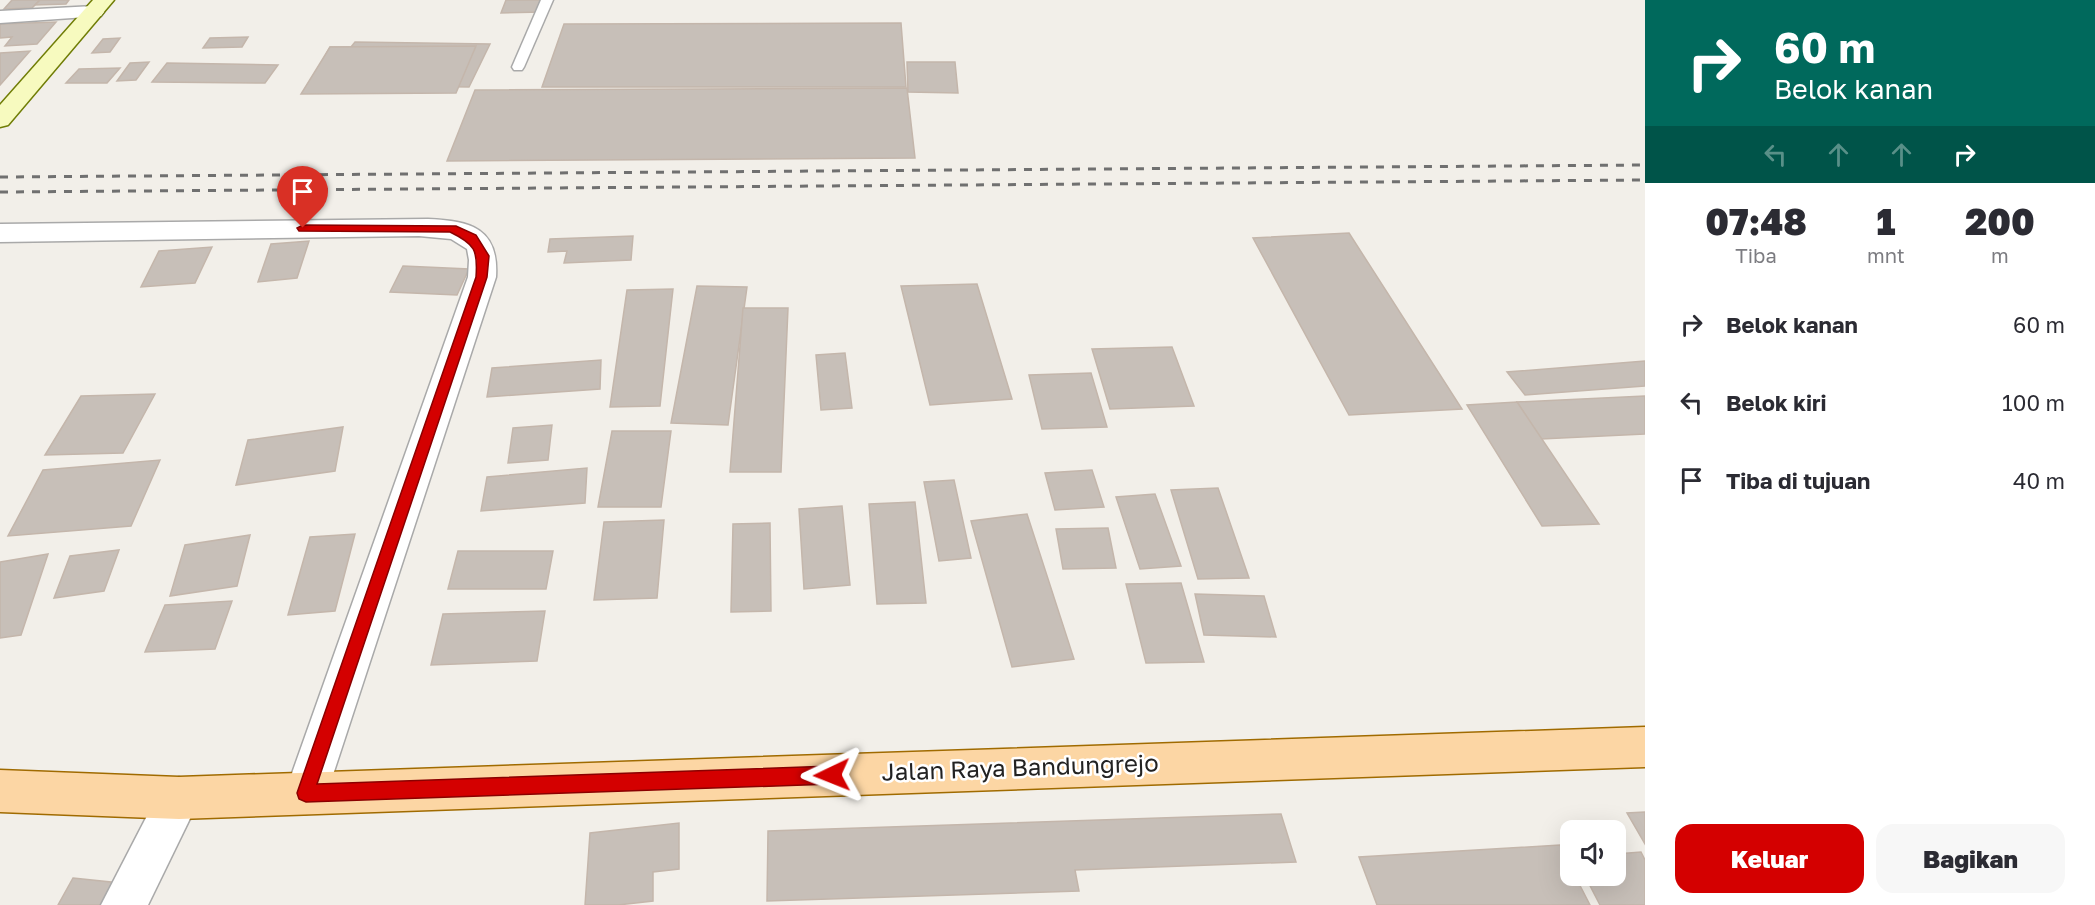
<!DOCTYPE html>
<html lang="id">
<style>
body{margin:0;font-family:"Golos Text",sans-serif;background:#f7f7f7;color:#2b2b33;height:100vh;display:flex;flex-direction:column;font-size:22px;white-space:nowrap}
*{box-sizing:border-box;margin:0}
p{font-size:20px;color:#7c7c81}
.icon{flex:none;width:33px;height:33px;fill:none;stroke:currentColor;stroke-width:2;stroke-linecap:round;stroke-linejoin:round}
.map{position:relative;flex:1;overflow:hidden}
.drawer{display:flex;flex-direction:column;background:#fff;width:450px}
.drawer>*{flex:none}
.banner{background:#00695c;color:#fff;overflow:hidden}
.buttons{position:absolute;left:1560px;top:820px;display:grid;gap:12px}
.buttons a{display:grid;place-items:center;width:66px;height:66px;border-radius:12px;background:#fff;box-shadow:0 6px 24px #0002;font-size:30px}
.pin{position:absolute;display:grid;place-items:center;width:51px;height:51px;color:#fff;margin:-62px -26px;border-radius:50% 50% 50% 0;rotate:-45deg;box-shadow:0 0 6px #0007}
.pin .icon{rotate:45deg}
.me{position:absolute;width:66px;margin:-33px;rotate:268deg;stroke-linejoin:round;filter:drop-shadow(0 0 4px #0008)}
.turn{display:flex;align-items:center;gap:21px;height:126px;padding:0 30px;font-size:27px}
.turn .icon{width:78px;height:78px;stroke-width:2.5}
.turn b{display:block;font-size:42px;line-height:51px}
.lanes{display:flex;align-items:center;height:57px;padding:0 30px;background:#0003;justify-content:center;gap:30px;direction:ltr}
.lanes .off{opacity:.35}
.eta{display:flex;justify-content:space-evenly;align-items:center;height:102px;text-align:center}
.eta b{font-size:36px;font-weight:800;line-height:42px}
.button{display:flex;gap:12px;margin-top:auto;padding:12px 30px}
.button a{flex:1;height:69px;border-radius:18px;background:#d40000;color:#fff;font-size:24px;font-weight:800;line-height:69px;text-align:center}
.button a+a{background:#f7f7f7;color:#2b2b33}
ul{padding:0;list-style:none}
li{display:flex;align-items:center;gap:18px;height:78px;padding:0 30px}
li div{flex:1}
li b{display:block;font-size:22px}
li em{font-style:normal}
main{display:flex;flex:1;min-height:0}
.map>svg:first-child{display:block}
</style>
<main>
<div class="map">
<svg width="1645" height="905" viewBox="0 0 1645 905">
<rect width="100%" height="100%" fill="#f2efe9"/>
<g fill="#c7bfb8" stroke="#c4b6ab" stroke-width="1.5">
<polygon points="12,0 40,0 32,8 4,9"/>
<polygon points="40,0 69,0 66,4 35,5"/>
<polygon points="506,0 545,0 542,12 501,13"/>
<polygon points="56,22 37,44 5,46 12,37 0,38 0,24"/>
<polygon points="901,23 906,87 542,87 564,24"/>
<polygon points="248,37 242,47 203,48 210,38"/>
<polygon points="120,38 110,52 92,53 103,39"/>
<polygon points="355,42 490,44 469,87 327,85 329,81 310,81 318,69 337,69 347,54 326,54 330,47 351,47"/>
<polygon points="476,46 456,93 301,94 330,47"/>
<polygon points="30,51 0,85 0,53"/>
<polygon points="149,62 136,80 117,81 130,63"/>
<polygon points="907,62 955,62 958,93 908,92"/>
<polygon points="167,63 278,65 265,83 152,82"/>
<polygon points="120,68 107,83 66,83 79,69"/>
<polygon points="907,88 915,158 447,161 475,90"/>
<polygon points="1349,233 1462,409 1349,415 1253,238"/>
<polygon points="633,236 631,260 564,263 567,251 548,252 550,239"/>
<polygon points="309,241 297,278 258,282 271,244"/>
<polygon points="212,247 195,283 141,287 159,251"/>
<polygon points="403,266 469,269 457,295 390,292"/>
<polygon points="977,284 1012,399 930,405 901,286"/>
<polygon points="697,286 747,287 728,425 671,423"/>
<polygon points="673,289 660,406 610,407 627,290"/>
<polygon points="743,308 788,308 781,472 730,472"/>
<polygon points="1172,347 1194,406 1110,409 1092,349"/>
<polygon points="845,353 852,408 821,410 816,355"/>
<polygon points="601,360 600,389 487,397 492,368"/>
<polygon points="1645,361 1645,386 1525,395 1507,372"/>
<polygon points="1091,373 1107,427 1042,429 1029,375"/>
<polygon points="155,394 123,453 45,455 81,396"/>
<polygon points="1645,396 1645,434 1541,439 1517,402"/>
<polygon points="1517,402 1599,524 1542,526 1467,405"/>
<polygon points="552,425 548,460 508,463 513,428"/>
<polygon points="343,427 335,471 236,485 248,440"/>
<polygon points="612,431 671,431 661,507 598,507"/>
<polygon points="160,460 131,526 8,536 43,470"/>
<polygon points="587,468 585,503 481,511 487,477"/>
<polygon points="1092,470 1104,507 1055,510 1045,473"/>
<polygon points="954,480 971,558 939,561 924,482"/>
<polygon points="1218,488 1249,578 1198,579 1171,490"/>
<polygon points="1155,494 1181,566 1140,569 1116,497"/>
<polygon points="915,502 926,603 877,604 869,504"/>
<polygon points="842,506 850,585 804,589 799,509"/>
<polygon points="1027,514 1074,659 1012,667 971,521"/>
<polygon points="664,520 657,598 594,600 604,522"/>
<polygon points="770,523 771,611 731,612 733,524"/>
<polygon points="1108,528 1116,568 1063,569 1056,529"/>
<polygon points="355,534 335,611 288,615 310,537"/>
<polygon points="250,535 237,586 170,596 185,545"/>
<polygon points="119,550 104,591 54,598 70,556"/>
<polygon points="458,551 553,551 546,589 448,589"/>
<polygon points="48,554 21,635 0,638 0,562"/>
<polygon points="1181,583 1204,662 1146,663 1126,584"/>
<polygon points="1195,594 1264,596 1276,637 1204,635"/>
<polygon points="232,601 215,649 145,652 165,605"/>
<polygon points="545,611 537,661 431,665 443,614"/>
<polygon points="1645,812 1645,844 1627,813"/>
<polygon points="1281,814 1296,862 1075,870 1079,891 767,901 768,831"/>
<polygon points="679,823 679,869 653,872 653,901 618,905 585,905 590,833"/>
<polygon points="1560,845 1570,867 1570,876 1575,876 1590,905 1377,905 1359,857"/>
<polygon points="1641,852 1645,860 1645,905 1600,905 1585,876 1616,876 1616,854"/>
<polygon points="73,878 120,883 108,905 58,905"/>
</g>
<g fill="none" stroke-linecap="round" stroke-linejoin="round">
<defs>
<polygon id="lane" points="541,0 553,0 524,67 522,70 514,70 512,67"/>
<g id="street">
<polygon points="94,6 101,8 104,12 101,16 0,23 0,11"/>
<path d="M428,219C471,221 499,228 496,277L327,793L321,808L306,814L291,808L285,793L468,277L469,260L467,249L451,239L419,236L0,242V224Z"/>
<polygon points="179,777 194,783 200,798 148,905 101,905 164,783"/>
</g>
<polygon id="secondary" points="93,0 114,0 8,125 0,127 0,105"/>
<polygon id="primary" points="1645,727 1645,767 179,819 0,812 0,770 179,777"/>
</defs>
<use href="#lane" stroke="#a9a9a9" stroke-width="3"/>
<use href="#street" stroke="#a9a9a9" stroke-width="3"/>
<use href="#secondary" stroke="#707d05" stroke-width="3"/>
<use href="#primary" stroke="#a06b00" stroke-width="3"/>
<use href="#lane" fill="#fff" fill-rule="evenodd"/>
<use href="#street" fill="#fff" fill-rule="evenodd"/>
<use href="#secondary" fill="#f7fabf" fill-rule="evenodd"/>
<use href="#primary" fill="#fcd6a4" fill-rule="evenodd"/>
<g stroke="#707070" stroke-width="3" stroke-dasharray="8 8" stroke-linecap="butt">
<polyline points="0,177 1645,165"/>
<polyline points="0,192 1645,180"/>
</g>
</g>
<path fill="#d40000" stroke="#8a0000" stroke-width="1.5" d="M303,225L456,226L476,235L489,256L487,277L317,784L832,766L838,769L840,775L838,781L832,784L306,802L299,799L297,793L476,277C478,250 475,244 450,232L299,231L297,228Z"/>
<g text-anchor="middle" stroke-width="5" stroke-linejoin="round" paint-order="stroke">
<g font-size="24" fill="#222" stroke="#fff">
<text transform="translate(1020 768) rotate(-2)" y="8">Jalan Raya Bandungrejo</text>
</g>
</g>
</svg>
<div class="buttons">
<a><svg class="icon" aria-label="sound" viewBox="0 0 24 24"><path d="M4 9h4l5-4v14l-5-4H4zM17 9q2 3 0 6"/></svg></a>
</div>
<div class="pin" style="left:303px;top:228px;background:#d93025"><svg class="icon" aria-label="arrive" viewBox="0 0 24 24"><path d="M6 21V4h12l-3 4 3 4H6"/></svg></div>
<svg class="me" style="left:832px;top:775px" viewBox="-20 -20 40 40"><path d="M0-17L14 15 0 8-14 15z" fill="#d40000" stroke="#fff" stroke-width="4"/></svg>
</div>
<section class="drawer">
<div class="banner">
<div class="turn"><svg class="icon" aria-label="right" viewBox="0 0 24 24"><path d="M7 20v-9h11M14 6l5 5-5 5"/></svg><div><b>60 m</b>Belok kanan</div></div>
<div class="lanes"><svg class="icon off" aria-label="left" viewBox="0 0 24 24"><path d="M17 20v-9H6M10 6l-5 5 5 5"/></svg><svg class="icon off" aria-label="ahead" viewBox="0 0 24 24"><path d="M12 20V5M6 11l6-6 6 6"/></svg><svg class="icon off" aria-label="ahead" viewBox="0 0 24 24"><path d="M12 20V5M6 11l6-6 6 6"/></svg><svg class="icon" aria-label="right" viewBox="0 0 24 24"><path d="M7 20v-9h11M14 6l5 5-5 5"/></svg></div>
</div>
<div class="eta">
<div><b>07:48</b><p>Tiba</p></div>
<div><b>1</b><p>mnt</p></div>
<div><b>200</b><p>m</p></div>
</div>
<ul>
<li><svg class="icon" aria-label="right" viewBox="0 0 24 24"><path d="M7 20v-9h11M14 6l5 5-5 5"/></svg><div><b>Belok kanan</b></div><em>60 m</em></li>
<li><svg class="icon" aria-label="left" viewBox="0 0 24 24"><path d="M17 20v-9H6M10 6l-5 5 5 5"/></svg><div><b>Belok kiri</b></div><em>100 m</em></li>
<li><svg class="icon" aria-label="arrive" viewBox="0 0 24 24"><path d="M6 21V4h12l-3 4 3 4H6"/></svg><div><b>Tiba di tujuan</b></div><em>40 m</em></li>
</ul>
<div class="button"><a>Keluar</a><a>Bagikan</a></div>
</section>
</main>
